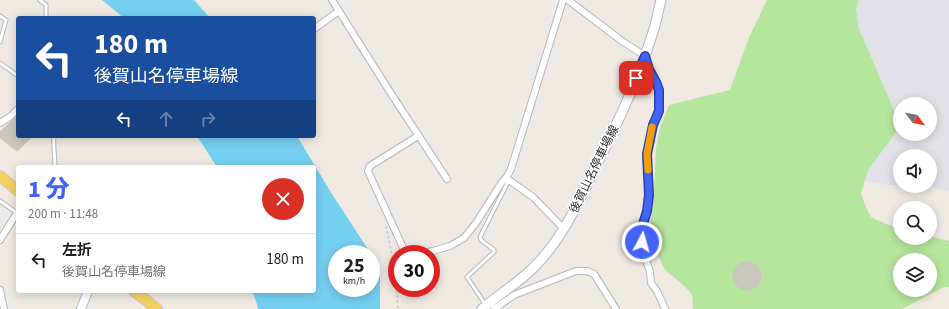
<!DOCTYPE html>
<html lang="ja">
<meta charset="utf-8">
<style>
body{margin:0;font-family:"Source Sans 3","Noto Sans JP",sans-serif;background:#f6f6f6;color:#202124;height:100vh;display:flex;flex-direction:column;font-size:15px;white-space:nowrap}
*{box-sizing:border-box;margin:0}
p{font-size:13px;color:#757577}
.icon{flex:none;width:22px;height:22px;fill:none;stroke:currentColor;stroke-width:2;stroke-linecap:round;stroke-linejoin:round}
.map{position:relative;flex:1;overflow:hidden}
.drawer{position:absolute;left:16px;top:165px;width:300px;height:128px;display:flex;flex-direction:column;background:#fff;border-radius:4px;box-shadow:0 2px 10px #0003}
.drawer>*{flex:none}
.guide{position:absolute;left:16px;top:16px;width:300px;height:122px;border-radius:4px;box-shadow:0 2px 10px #0003;background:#1a4fa0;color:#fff;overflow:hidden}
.needle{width:26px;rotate:122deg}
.controls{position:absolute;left:893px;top:97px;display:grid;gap:8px}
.controls a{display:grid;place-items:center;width:44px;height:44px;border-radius:50%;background:#fff;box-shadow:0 2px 10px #0003;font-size:20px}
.speed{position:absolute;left:328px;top:245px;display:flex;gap:8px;font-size:20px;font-weight:700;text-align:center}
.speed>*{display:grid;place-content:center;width:52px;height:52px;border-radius:50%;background:#fff;box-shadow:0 2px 10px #0003;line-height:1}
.speed small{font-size:10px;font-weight:400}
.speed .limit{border:6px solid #d22;background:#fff;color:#111}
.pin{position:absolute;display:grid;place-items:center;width:34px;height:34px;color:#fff;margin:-17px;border-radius:8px;box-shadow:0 2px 6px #0006}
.me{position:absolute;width:44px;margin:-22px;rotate:6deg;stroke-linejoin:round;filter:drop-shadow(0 0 3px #0008)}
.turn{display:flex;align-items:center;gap:14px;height:84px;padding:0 12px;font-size:18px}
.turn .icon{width:52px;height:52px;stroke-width:2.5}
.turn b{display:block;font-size:28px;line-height:34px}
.lanes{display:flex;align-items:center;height:38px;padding:0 12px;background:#0003;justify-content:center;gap:20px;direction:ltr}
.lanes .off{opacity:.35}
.round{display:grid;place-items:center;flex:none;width:42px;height:42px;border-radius:21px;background:#f6f6f6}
.head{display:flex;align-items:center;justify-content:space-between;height:68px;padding:0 12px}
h1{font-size:24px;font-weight:800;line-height:30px;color:#4264fb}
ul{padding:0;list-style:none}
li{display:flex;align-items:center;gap:12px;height:52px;padding:0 12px;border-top:1px solid #e0e0e0}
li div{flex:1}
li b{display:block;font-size:15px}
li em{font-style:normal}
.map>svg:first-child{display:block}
</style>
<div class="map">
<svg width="949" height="309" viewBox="0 0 949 309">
<rect width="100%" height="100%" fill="#efe9e1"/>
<path fill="#e3e1e8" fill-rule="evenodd" d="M770,0H949V191L927,186H930V156H900V185H887L847,177ZM900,104H930V134H900Z"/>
<path fill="#b6e59e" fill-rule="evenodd" d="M767,0H859L856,9L859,29L899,122L897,131L868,170L861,193L865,205L871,217L886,224L900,229V238H930V236L949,241V287H944L902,309H693L692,294L682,284L665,270L654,247L651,222L654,188L656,148L660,128L669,105L730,90L748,40ZM900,260H930V290H900Z"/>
<g fill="#75cff0">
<polygon points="102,0 194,0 210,18 124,18"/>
<polygon points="197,136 297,136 332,194 371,254 337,254 337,288 371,288 371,255 380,275 380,309 258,309 257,304 252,291 314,291 314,167 217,167"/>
</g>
<g fill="#cbc7bf" stroke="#cbc5ba">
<polygon points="18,115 18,136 33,136 17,151 0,138 0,132"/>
<circle cx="747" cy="276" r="14"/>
</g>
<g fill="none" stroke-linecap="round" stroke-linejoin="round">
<defs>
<g id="service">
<polyline points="40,0 46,5 46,18"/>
<polyline points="0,16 6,20 0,42"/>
<polyline points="0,63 18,76"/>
<path d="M54,136C53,147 55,156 55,167"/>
<polyline points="0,201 17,213"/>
<polyline points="485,304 467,277 494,252 494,250 481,240 480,237 509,180"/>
</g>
<g id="minor">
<polyline points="332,0 390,92 447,179"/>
<polyline points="568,0 622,41 645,56 649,69 656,82 659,90 659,111 653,125 647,154 649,195 647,211 640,234 643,250 650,272 651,283 657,291 665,309"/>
<polyline points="314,29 339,11"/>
<polyline points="0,123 11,116 18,109"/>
<polyline points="418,136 370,166 368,171 405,252 417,254 433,251 450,246 464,238 476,223 502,182 506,178 511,169 563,0"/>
<polyline points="506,178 533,197 564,229"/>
<polyline points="0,240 17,213"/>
<polyline points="0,290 4,309"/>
<polyline points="494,309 514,295 576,271 587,271 594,274 616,309"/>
</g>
<polyline id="tertiary" points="81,309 88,291"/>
<path id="secondary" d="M482,309C500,293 522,281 538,263C565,234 580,199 597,164C618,122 638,80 652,35C656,24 658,12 661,0"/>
<g id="primary">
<polyline points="0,176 18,191"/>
<polyline points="134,291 157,309"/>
</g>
</defs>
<use href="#service" stroke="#b4b7c1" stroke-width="5"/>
<use href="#minor" stroke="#b4b7c1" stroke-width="8"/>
<use href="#tertiary" stroke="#b4b7c1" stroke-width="10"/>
<use href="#secondary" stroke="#b4b7c1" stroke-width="11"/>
<use href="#primary" stroke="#c9c9c9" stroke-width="12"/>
<polyline stroke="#c9c9c9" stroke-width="1.5" stroke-dasharray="3 2" stroke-linecap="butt" points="386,226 396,274 398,309"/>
<use href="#service" stroke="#fff" stroke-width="3"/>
<use href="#minor" stroke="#fff" stroke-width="6"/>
<use href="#tertiary" stroke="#fff" stroke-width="8"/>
<use href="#secondary" stroke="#fff" stroke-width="9"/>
<use href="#primary" stroke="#f2d163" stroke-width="10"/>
</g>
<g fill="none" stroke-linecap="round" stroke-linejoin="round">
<defs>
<polyline id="route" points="636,78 645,56 649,69 656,82 659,90 659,111 653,125 647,154 649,195 647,211 640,234 642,242"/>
</defs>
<use href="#route" stroke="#2b41a3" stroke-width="10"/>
<use href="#route" stroke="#4264fb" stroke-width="7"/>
<polyline stroke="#f59e0b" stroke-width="7" points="648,170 647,154 652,127"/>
</g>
<g text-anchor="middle" stroke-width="3" stroke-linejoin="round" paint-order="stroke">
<g font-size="12" fill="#2e2e2e" stroke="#fff">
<text transform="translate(594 169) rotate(-64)" y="4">後賀山名停車場線</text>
</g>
</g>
</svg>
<div class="controls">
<a><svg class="needle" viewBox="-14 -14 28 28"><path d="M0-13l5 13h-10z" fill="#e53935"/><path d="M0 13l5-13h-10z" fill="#757577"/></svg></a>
<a><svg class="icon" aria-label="sound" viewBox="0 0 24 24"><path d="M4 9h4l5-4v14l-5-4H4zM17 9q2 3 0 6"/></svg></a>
<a><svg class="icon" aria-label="search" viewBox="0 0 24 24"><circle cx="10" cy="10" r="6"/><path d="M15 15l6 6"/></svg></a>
<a><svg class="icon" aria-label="layers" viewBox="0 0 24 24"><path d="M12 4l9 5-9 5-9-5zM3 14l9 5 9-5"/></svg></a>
</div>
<div class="speed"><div>25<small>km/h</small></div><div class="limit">30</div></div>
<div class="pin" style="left:636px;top:78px;background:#d93025"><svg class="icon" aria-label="arrive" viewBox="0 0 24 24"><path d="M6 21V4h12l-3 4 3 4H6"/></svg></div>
<svg class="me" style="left:642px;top:242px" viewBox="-20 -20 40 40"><circle r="17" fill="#4264fb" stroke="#fff" stroke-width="3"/><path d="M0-11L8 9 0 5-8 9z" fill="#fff"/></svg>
<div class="guide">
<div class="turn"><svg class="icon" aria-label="left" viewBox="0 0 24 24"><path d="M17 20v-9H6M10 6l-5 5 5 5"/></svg><div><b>180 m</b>後賀山名停車場線</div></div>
<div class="lanes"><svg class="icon" aria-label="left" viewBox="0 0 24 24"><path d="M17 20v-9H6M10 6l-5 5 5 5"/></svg><svg class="icon off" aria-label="ahead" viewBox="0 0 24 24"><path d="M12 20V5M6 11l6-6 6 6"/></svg><svg class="icon off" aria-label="right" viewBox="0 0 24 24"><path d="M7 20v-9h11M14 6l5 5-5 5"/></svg></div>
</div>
<section class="drawer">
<div class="head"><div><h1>1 分</h1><p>200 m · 11:48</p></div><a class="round" style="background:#d93025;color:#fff"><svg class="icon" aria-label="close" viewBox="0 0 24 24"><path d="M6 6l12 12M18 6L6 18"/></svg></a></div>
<ul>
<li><svg class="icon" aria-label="left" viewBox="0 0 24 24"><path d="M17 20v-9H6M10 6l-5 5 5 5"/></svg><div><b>左折</b><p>後賀山名停車場線</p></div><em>180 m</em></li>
</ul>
</section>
</div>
